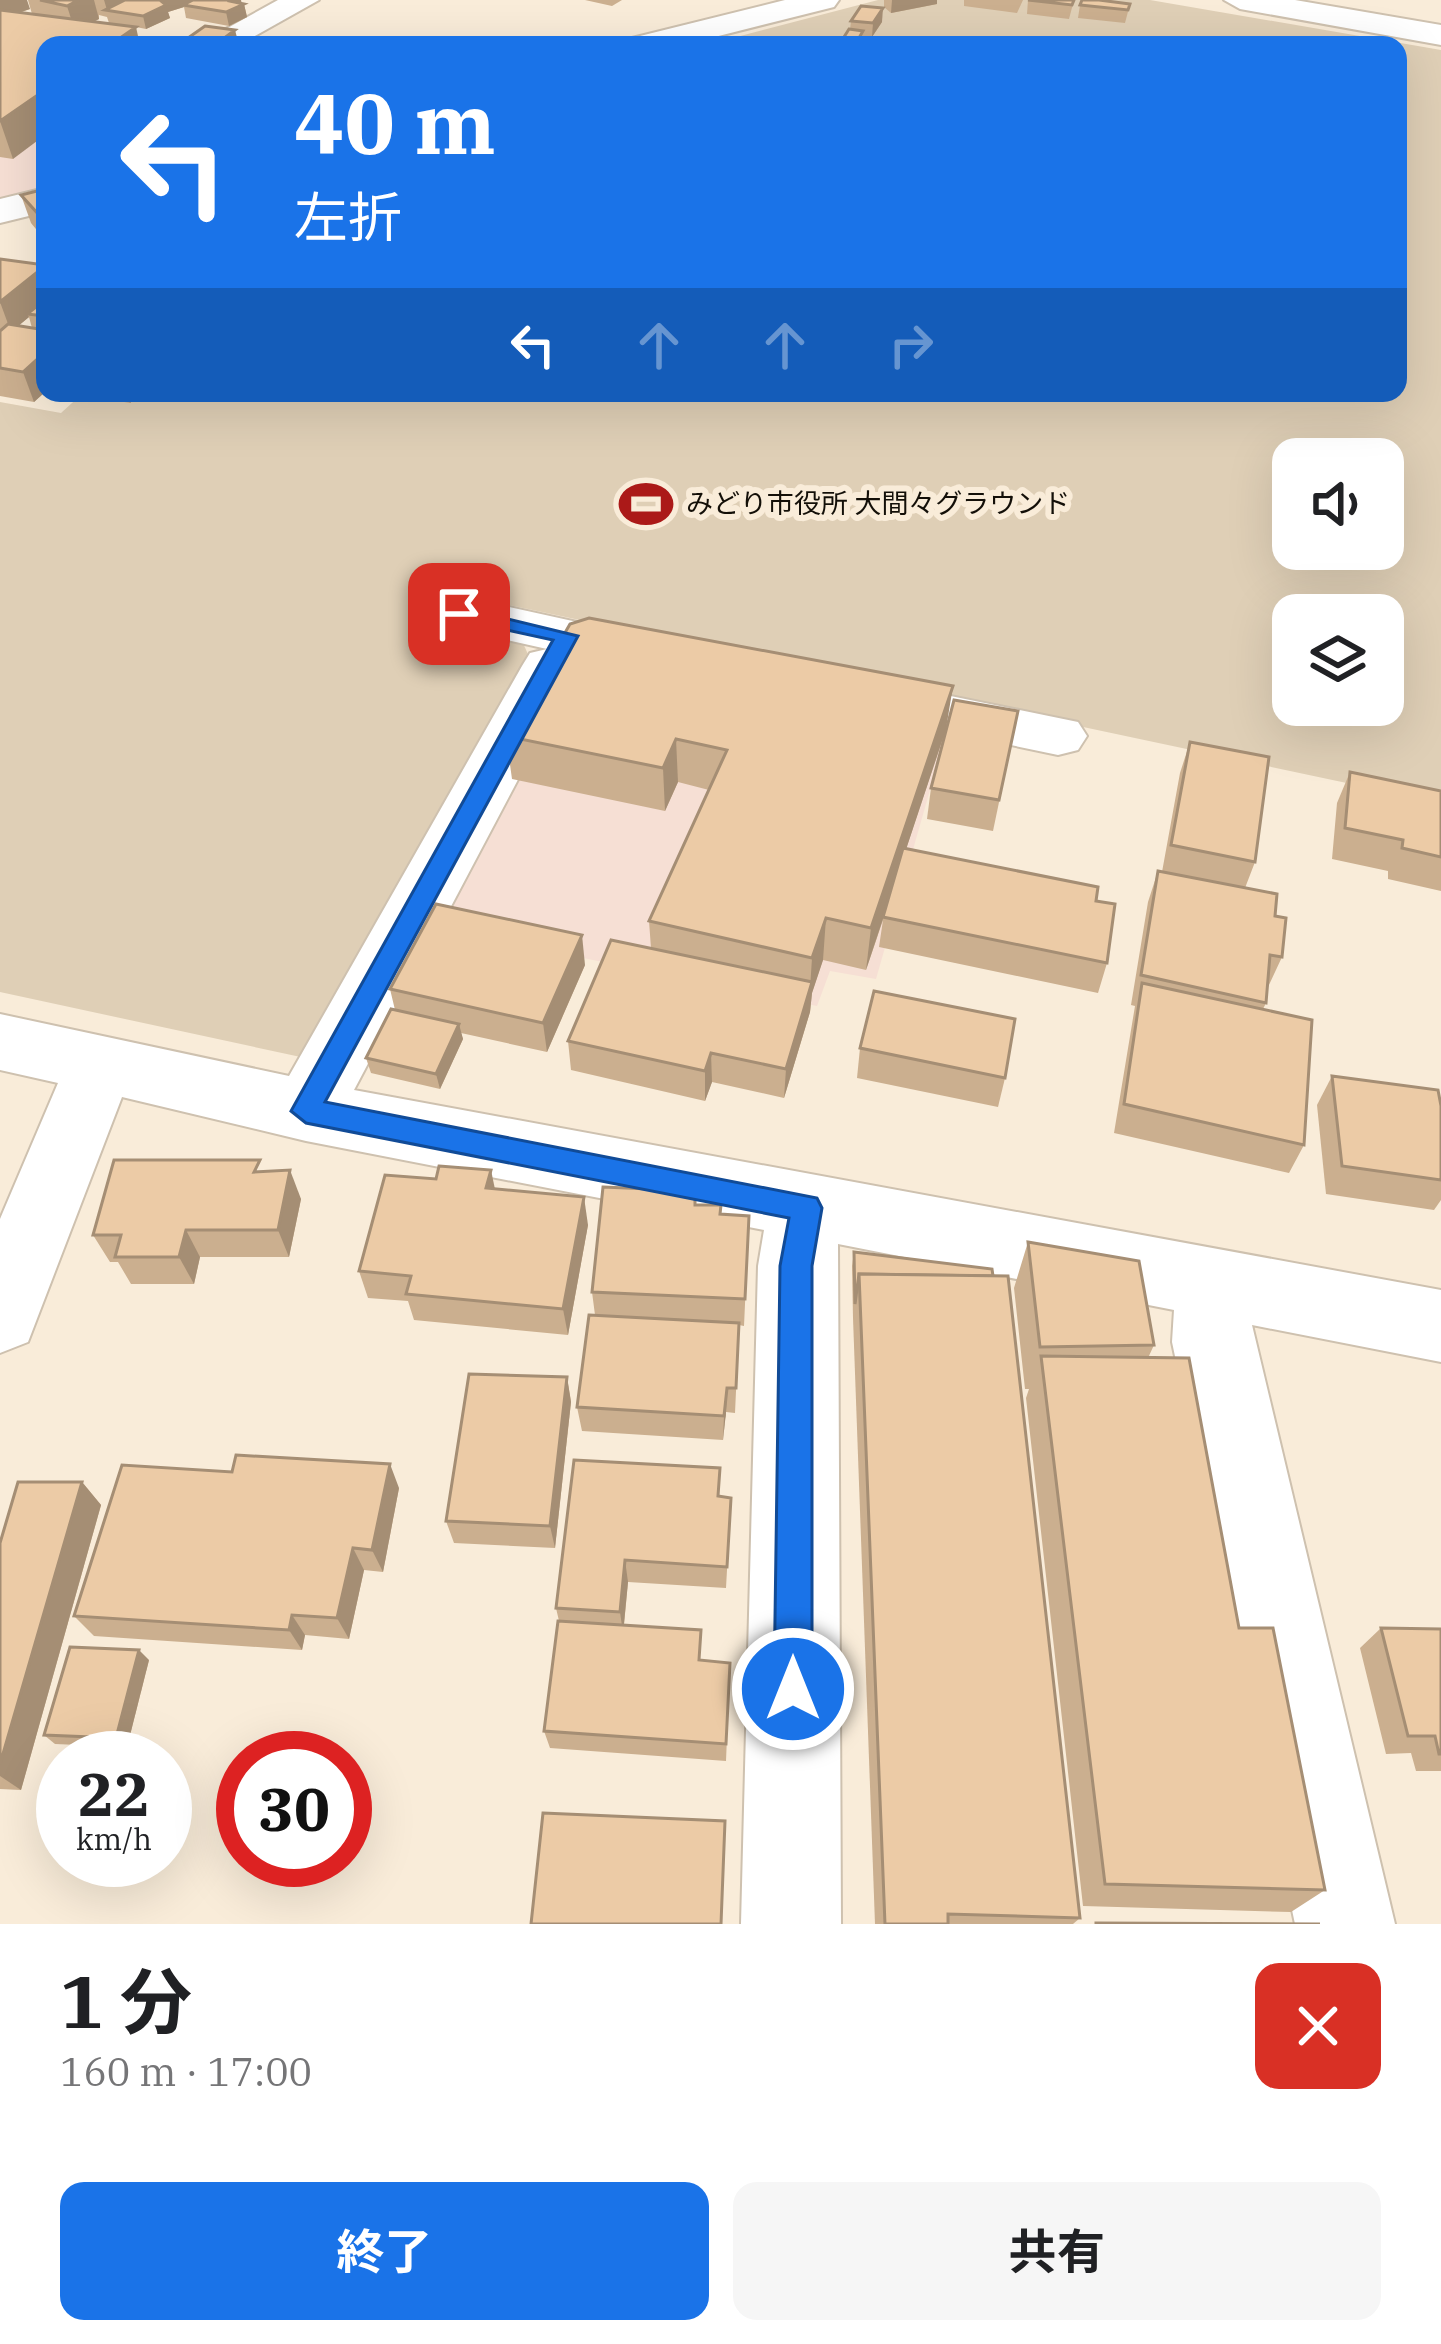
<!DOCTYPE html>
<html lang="ja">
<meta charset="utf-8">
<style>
body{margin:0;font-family:"IBM Plex Serif","Noto Sans JP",serif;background:#f6f6f6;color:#202124;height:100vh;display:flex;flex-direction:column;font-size:45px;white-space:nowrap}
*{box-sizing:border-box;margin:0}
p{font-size:39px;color:#757577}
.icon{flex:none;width:66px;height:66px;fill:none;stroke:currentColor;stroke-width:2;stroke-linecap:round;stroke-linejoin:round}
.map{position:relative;height:1924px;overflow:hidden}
.drawer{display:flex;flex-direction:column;background:#fff;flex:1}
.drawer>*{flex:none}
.banner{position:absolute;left:36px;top:36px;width:1371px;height:366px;border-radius:24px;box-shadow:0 12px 48px #0002;background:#1a73e8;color:#fff;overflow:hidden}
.fabs{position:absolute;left:1272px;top:438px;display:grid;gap:24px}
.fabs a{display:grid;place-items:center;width:132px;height:132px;border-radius:24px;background:#fff;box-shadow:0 12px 48px #0002;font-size:60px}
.speed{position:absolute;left:36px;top:1731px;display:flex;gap:24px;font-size:60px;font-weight:700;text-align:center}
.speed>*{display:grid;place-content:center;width:156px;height:156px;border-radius:50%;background:#fff;box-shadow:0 12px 48px #0002;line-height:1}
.speed small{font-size:30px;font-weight:400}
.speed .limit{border:18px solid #d22;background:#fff;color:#111}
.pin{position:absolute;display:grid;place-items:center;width:102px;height:102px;color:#fff;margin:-51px;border-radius:24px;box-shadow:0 6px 18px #0006}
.me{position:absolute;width:132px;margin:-66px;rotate:0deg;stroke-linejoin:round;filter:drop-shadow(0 0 9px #0008)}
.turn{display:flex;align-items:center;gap:42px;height:252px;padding:0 60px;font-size:54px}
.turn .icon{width:156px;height:156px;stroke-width:2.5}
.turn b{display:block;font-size:84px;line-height:102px}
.lanes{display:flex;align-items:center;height:114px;padding:0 60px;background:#0003;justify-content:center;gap:60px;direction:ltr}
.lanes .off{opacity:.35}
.round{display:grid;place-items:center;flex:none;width:126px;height:126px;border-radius:24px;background:#f6f6f6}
.summary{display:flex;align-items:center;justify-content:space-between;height:204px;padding:0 60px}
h1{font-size:72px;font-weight:700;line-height:90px}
.button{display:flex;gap:24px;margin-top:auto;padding:24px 60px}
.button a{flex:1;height:138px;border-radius:24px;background:#1a73e8;color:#fff;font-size:48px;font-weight:700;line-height:138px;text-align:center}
.button a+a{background:#f6f6f6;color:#202124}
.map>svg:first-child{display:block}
</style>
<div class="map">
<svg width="1441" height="1924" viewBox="0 0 1441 1924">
<rect width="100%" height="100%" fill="#f9ecd9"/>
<g fill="#f6dfd4">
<polygon points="0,41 45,45 45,188 0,200"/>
<polygon points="563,667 948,727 876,979 830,971 817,1006 427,926"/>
</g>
<path fill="#dfcfb6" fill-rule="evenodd" d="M878,0H1150L1441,50V803L471,597L449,628L522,641L532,663L310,1059L0,992V402L61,413L83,393H1398V45H706ZM1293,459H1383V549H1293ZM1293,615H1383V705H1293Z"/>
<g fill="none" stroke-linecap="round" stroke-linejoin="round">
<defs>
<g id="minor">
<polygon points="278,0 319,0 239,45 197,45"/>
<polygon points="785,0 839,0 834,7 683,45 627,45 632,38"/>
<polygon points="45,188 45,212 0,223 0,199"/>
<polygon points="459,596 668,642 676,654 668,666 649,672 570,654 578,666 354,1090 1441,1290 1441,1362 1252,1325 1395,1924 1295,1924 1172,1342 1174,1310 838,1244 841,1924 741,1924 758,1266 764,1230 306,1141 122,1097 28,1342 0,1353 0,1219 58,1083 0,1070 0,1014 289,1076 522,666 530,653 547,649 440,625 432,613 440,601"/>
<polygon points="926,691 1078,722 1087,736 1078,750 1058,755 906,723 898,710 906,697"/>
</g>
<polygon id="major" points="1224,0 1295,0 1441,25 1441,45 1240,9"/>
</defs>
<use href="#minor" stroke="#cec1af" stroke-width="4"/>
<use href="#major" stroke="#cec1af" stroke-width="4"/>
<use href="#minor" fill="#fff" fill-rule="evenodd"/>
<use href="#major" fill="#fff" fill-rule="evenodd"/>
</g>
<g fill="#cbaf8f" fill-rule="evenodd">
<path d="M0,0L30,9L18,13L32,14L28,0H241V3L244,4L247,17L229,26L186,18L184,7L168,12L170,18L146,29L136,27L45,45L13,159L0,157ZM99,15L107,17L109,23L133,27L93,22L99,19Z"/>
<polygon points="585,0 622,0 612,6"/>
<polygon points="884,0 937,0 937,4 891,13 884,7"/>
<polygon points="964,0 1023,0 1017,13 964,6"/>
<polygon points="1028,0 1074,0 1069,19 1027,14"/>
<polygon points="1130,4 1125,23 1078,18 1080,5"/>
<polygon points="851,21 882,22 872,37 863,36 863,45 850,30"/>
<polygon points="42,184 45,184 45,240 31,223 21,195 43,189"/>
<path d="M0,259L45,265V392L34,402L0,396ZM29,317L32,328L18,326Z"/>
<polygon points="94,393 140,393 130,403 95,397"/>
<polygon points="1018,711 993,831 927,819 931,788"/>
<polygon points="946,729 906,849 1096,901 1107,963 1098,993 879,947 883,920 866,970 823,960 812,993 810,1012 784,1098 712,1082 705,1101 571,1070 568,1041 651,948 649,921 709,790 678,782 665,811 512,779 506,736"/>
<polygon points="1190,742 1255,862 1245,888 1275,916 1282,957 1268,987 1266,1003 1263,1009 1304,1145 1289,1173 1114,1133 1135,1006 1131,1005 1148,902 1158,871 1162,872 1180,773"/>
<polygon points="1350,772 1441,791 1441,891 1388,879 1388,871 1332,859 1337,803"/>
<polygon points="585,965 547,1052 461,1033 463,1039 440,1089 371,1073 366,1058 395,1010 390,989"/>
<polygon points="860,1048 1005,1078 998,1107 857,1078"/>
<polygon points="1332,1076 1441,1106 1441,1200 1434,1210 1326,1194 1317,1105"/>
<polygon points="264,1171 301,1199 289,1257 200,1257 194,1284 131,1284 118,1262 110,1262 93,1235"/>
<polygon points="495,1189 588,1225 568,1335 414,1320 408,1301 368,1298 359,1271"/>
<polygon points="695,1205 721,1214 749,1216 744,1326 739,1325 735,1413 726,1412 723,1440 582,1431 577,1407 595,1315 592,1292"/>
<polygon points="1028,1242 1154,1345 1148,1358 1325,1890 1291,1912 1083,1906 1026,1398 1029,1389 1025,1389 1014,1288"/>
<polygon points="854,1252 1080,1918 1073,1924 875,1924 853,1318 852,1266"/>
<polygon points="567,1377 571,1402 555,1548 454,1543 446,1521"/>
<polygon points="82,1482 101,1505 21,1790 0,1789 0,1543"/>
<polygon points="399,1488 383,1572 364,1570 349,1639 305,1635 302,1650 94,1636 74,1616"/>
<polygon points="720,1497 731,1498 726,1588 628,1582 624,1625 701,1660 730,1663 726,1761 550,1748 544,1731 559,1621 556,1608"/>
<polygon points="1381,1628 1441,1629 1441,1771 1416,1771 1411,1753 1386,1754 1360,1648"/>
<polygon points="149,1660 127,1747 55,1744 44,1735"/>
</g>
<g fill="#a58e74">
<polygon points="0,0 27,0 30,9 0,19"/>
<polygon points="79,0 94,0 99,19 75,31 67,6"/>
<polygon points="104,0 134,0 107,10"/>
<polygon points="159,0 195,0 183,5 184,7 168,12 170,18 146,29 143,16"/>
<polygon points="231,0 241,0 242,5 244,4 247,17 229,26 226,12"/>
<polygon points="892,0 937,0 937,4 891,13"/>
<polygon points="883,8 882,22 872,37 873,23"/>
<polygon points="136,27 140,45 110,45"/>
<polygon points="235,30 239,45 215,45"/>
<polygon points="45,90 45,135 13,159 0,121"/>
<polygon points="45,266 45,303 27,314 29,317 11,332 0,302"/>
<polygon points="45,352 45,392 34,402 23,372"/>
<polygon points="126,393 140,393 130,403"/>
<polygon points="953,686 946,729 866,970 871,928"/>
<polygon points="676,739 678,782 665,811 663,768"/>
<polygon points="826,918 823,960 812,993 810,1012 784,1098 786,1069 810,989 812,958"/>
<polygon points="582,935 585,965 547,1052 543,1023"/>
<polygon points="459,1024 463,1039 440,1089 436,1074"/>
<polygon points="711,1053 712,1082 705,1101 705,1071"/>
<polygon points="290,1170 301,1199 289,1257 278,1230"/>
<polygon points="491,1170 497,1199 486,1188"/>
<polygon points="584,1197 588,1225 568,1335 563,1309"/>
<polygon points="186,1230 200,1257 194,1284 179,1257"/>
<polygon points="567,1377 571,1402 555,1548 550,1526"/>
<polygon points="727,1388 726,1412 723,1440 724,1416"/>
<polygon points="390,1464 399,1488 383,1572 372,1550"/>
<polygon points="82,1482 101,1505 21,1790 0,1776 0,1764"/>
<polygon points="353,1548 364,1570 349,1639 337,1618"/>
<polygon points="625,1560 628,1582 623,1633 620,1612"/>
<polygon points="292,1615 305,1635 302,1650 289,1630"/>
<polygon points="139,1650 149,1660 127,1747 116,1738"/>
</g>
<g fill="#eccba6" stroke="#a58e74" stroke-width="3">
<polygon points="40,0 79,0 67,6"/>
<polygon points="125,0 160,0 166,5 143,16 105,10"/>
<polygon points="193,0 231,0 230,1 244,4 226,12 183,5"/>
<polygon points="1028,0 1074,0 1072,5"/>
<polygon points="1082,0 1099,0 1130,4 1128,10 1080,5"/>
<polygon points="861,6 883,8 873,23 851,21"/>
<polygon points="0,10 136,27 110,45 45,45 45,90 0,121"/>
<polygon points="205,26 235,30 215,45 178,45"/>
<polygon points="849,29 863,31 855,45 839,45"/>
<polygon points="248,41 279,45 242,45"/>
<polygon points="45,189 45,215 40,216 21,195"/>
<polygon points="0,259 45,265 45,266 0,302"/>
<polygon points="45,300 45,316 27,314"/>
<polygon points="8,324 45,330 45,352 23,372 0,368 0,331"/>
<polygon points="589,618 953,686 871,928 826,918 812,958 649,921 727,750 676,739 663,768 506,736 570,624"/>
<polygon points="954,700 1018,711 999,800 931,788"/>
<polygon points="1190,742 1269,757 1255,862 1171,845"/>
<polygon points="1350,772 1441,791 1441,857 1402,848 1403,840 1345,828"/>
<polygon points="903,848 1098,887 1096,901 1115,904 1107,963 883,917"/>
<polygon points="1158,871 1277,894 1275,916 1286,918 1282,957 1270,955 1266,1003 1141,975"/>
<polygon points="436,904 582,935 543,1023 390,989"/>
<polygon points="611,940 812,982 786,1069 711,1053 705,1071 568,1041"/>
<polygon points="1142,983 1312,1020 1304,1145 1124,1104"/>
<polygon points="874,991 1015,1019 1005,1078 860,1048"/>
<polygon points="391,1009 459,1024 436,1074 366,1058"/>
<polygon points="1332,1076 1438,1090 1441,1106 1441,1180 1342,1166"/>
<polygon points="114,1160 260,1160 254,1172 290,1170 278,1230 186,1230 179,1257 115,1257 121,1235 93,1235"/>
<polygon points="439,1166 491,1170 486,1188 584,1197 563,1309 406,1294 411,1276 359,1271 385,1175 436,1179"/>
<polygon points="603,1187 695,1191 695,1205 721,1205 720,1214 749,1216 745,1299 592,1292"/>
<polygon points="1028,1242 1139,1261 1154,1345 1040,1347"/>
<polygon points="854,1252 992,1269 993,1276 859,1274 855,1304"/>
<polygon points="859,1274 1008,1276 1080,1918 948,1914 948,1924 885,1924"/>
<polygon points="589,1315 739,1323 736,1388 727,1388 724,1416 577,1407"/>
<polygon points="1041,1356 1189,1358 1239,1628 1273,1628 1325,1890 1105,1884"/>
<polygon points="469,1374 567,1377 550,1526 446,1521"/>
<polygon points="236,1455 390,1464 372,1550 353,1548 337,1618 292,1615 289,1630 74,1616 122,1465 232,1472"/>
<polygon points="574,1460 720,1468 718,1496 731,1498 727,1567 625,1560 620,1612 556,1608"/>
<polygon points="18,1482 82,1482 0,1764 0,1543"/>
<polygon points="558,1621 701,1630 699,1660 730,1663 726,1744 544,1731"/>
<polygon points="1381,1628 1441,1629 1441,1754 1439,1754 1435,1736 1408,1736"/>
<polygon points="70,1647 139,1650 116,1738 44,1735"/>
<polygon points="543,1813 725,1821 721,1924 531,1924"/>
<polygon points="1096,1923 1320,1924 1096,1924"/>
</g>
<polygon fill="#1a73e8" stroke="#114b97" stroke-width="3" points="459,607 578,636 325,1102 817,1198 822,1208 812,1266 812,1689 806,1702 793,1708 779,1702 774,1689 780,1266 789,1218 306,1123 291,1111 553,640 451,618 448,614"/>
<defs>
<symbol id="stadium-bare" viewBox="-9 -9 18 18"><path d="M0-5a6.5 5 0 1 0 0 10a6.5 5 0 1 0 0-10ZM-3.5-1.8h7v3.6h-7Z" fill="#ab1918" stroke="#f9ecd9" stroke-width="2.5" paint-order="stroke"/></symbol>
</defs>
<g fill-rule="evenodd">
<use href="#stadium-bare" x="608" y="466" width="76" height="76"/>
</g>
<g text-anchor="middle" stroke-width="12" stroke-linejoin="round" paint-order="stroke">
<g font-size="27" fill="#130f08" stroke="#f9ecd9" text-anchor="start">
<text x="686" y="513">みどり市役所 大間々グラウンド</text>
</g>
</g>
</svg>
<div class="fabs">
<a><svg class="icon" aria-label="sound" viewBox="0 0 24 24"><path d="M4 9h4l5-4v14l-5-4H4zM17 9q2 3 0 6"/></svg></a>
<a><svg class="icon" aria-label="layers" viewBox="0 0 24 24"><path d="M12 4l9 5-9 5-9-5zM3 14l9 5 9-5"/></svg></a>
</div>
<div class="speed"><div>22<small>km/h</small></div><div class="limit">30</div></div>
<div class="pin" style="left:459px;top:614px;background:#d93025"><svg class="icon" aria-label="arrive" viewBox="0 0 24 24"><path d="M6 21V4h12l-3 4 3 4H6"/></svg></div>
<svg class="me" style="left:793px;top:1689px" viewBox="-20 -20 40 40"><circle r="17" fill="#1a73e8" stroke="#fff" stroke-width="3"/><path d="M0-11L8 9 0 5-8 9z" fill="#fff"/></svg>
<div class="banner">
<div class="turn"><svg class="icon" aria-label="left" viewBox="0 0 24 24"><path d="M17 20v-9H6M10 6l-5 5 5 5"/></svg><div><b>40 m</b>左折</div></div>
<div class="lanes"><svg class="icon" aria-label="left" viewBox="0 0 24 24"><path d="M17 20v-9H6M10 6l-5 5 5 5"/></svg><svg class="icon off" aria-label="ahead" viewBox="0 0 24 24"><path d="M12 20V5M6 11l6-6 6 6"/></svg><svg class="icon off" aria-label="ahead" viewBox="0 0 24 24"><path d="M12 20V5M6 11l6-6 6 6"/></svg><svg class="icon off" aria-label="right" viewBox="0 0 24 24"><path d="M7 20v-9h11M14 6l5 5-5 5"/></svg></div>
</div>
</div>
<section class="drawer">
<div class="summary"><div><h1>1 分</h1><p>160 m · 17:00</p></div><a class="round" style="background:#d93025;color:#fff"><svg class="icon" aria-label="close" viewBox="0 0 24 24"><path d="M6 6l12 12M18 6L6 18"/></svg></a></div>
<div class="button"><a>終了</a><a>共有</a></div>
</section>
